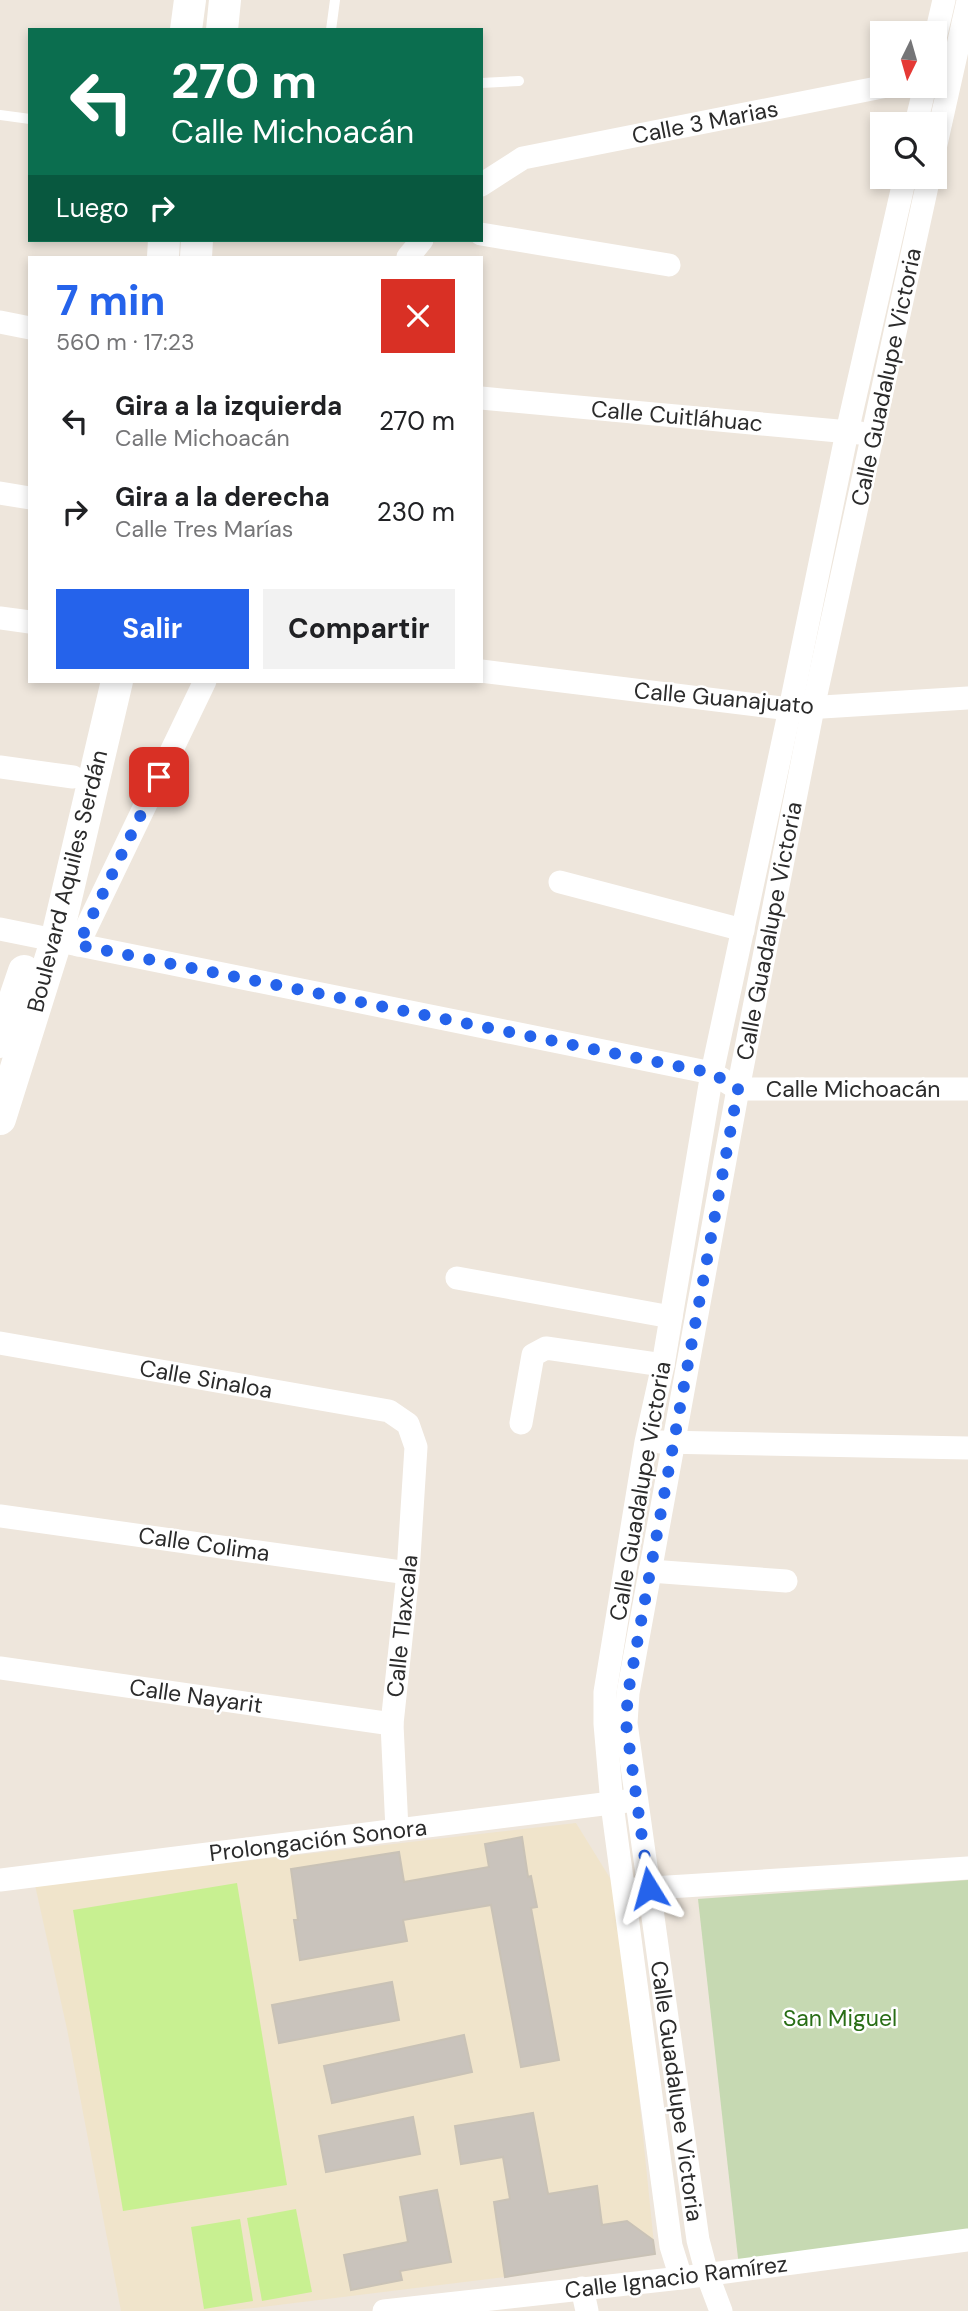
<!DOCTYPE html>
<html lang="es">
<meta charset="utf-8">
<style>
body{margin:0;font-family:"DM Sans",sans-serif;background:#f2f2f2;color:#202124;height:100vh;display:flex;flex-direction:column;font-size:26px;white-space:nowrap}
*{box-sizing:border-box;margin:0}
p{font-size:23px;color:#757577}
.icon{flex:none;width:38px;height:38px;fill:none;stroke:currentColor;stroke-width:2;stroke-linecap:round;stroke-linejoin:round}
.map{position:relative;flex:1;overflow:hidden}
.panel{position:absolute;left:28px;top:256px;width:455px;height:427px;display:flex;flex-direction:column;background:#fff;border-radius:0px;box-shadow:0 4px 10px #0003}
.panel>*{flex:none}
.banner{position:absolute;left:28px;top:28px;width:455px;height:214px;border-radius:0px;box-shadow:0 4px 10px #0003;background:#0b6e4f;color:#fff;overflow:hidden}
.needle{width:46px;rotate:185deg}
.buttons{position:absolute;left:870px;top:21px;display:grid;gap:14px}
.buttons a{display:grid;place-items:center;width:77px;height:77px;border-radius:0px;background:#fff;box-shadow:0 4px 10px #0003;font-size:35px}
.pin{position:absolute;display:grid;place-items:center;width:60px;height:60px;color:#fff;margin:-30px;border-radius:14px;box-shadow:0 4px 10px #0006}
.me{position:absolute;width:77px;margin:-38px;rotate:352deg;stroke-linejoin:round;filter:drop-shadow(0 0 5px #0008)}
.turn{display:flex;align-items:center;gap:24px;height:147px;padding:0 28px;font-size:32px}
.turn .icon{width:91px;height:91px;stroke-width:2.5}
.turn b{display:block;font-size:49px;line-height:60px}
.then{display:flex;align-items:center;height:66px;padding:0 28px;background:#0003;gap:14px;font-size:26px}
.round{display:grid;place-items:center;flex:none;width:74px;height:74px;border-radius:0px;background:#f2f2f2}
.headline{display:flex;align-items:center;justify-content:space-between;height:119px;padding:0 28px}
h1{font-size:42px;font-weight:700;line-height:52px;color:#2563eb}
.button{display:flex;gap:14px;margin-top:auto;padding:14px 28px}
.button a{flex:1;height:80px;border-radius:0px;background:#2563eb;color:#fff;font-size:28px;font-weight:700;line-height:80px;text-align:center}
.button a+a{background:#f2f2f2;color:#202124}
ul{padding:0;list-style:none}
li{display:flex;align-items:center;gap:21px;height:91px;padding:0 28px}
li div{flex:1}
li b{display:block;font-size:26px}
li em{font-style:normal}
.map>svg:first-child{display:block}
</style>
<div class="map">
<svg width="968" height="2311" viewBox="0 0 968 2311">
<rect width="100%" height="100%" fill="#eee6dc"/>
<polygon fill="#f0e4cb" points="576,1823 618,1891 655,2254 505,2277 253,2308 224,2311 121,2311 67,2029 35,1885"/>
<polygon fill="#c6d9b2" points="968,1880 968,2234 739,2267 698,1899"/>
<g fill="#c8f091">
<polygon points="237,1883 287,2185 123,2211 73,1910"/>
<polygon points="296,2209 312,2292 262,2301 247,2218"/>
<polygon points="240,2219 253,2301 204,2309 191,2227"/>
</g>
<g fill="#c9c3bc" stroke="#c9c2b6" stroke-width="2">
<polygon points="522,1837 528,1877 531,1876 537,1907 531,1908 559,2060 521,2067 491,1905 403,1920 407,1941 300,1960 294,1920 298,1920 291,1869 399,1852 404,1882 489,1867 485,1844"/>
<polygon points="392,1982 399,2020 279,2043 272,2005"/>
<polygon points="464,2035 472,2072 332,2103 324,2066"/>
<polygon points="533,2113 548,2194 597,2186 602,2225 627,2221 653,2240 655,2254 505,2277 494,2202 510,2199 503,2157 461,2164 455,2126"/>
<polygon points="413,2117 420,2154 326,2172 319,2136"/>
<polygon points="437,2190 451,2262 400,2271 402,2280 351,2290 344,2255 408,2242 400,2197"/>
</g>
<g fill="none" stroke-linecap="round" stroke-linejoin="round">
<g stroke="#fff" stroke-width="10">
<polyline points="331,30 335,0"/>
<polyline points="481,83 519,81"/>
<polyline points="0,115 30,119"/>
</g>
<g stroke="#fff" stroke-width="23">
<polyline points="934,43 944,0"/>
<polyline points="916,124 925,86"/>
<polyline points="934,153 968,1"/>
<polyline points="481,185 523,158 887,86"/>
<polyline points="481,234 669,265"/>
<polyline points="408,257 422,240"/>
<polyline points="0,322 30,328"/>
<polyline points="481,398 860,433"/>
<polyline points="0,493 30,498"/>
<polyline points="0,618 30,622"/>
<polyline points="481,671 790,709 968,698"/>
<polyline points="0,767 73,777"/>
<polyline points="560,882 743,930"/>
<polyline points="0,929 712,1073 738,1089 968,1089"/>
<polyline points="78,945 205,681"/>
<polyline points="457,1278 671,1317"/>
<polyline points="0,1343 389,1411 408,1424 416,1447 408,1573 392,1724 397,1830"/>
<polyline points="521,1423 533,1355 546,1348 663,1365"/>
<polyline points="660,1442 968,1448"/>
<polyline points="0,1516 408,1573"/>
<polyline points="650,1571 786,1581"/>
<polyline points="0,1668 392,1724"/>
<polyline points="0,1880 627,1801"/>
<polyline points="636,1889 968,1868"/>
<polyline points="681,2278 671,2246 612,1804 605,1724 605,1692 646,1442 663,1365 712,1073 790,709 847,432 905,177"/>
<polyline points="582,2288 587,2311"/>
<polyline points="384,2311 681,2278 968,2240"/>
<polyline points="721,2311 707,2274 698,2240 626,1723 628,1693 738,1089 813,708 929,177"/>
</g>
<g stroke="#fff" stroke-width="32">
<polyline points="186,30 190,0"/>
<polyline points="222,30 225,0"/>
<polyline points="163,257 164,240"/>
<polyline points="196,257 197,240"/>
<polyline points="0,1042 24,971"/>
<polyline points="0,1119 56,941 117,681"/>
</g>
</g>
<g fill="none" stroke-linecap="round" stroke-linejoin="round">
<polyline stroke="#2563eb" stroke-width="12" stroke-dasharray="0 21.6" points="159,777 78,945 712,1073 738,1089 628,1693 626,1723 649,1888"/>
</g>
<g text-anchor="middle" stroke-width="5" stroke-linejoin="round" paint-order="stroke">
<g font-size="23" fill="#2b2b2b" stroke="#fff">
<text transform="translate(705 122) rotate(-11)" y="8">Calle 3 Marias</text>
<text transform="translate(886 377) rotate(-78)" y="8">Calle Guadalupe Victoria</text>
<text transform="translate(677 416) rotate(5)" y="8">Calle Cuitláhuac</text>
<text transform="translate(724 698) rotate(5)" y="8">Calle Guanajuato</text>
<text transform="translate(67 881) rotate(-76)" y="8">Boulevard Aquiles Serdán</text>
<text transform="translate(769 931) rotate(-79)" y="8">Calle Guadalupe Victoria</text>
<text x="853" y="1097">Calle Michoacán</text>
<text transform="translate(206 1379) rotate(10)" y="8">Calle Sinaloa</text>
<text transform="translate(640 1491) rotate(-80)" y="8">Calle Guadalupe Victoria</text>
<text transform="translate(204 1544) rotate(8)" y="8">Calle Colima</text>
<text transform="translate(402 1626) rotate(-84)" y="8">Calle Tlaxcala</text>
<text transform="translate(196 1696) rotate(8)" y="8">Calle Nayarit</text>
<text transform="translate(318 1840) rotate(-7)" y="8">Prolongación Sonora</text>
<text transform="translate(677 2091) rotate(82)" y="8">Calle Guadalupe Victoria</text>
<text transform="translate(676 2277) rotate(-7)" y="8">Calle Ignacio Ramírez</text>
</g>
<g font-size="23" fill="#296e16" stroke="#fff">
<text x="840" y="2026">San Miguel</text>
</g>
</g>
</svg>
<div class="buttons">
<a><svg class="needle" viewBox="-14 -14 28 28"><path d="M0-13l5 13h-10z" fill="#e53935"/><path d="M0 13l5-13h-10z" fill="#757577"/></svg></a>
<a><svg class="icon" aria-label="search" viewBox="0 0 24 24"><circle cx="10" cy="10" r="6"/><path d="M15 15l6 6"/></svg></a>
</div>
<div class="pin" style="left:159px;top:777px;background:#d93025"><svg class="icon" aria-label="arrive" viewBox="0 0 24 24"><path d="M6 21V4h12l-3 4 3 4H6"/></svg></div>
<svg class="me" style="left:649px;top:1888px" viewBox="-20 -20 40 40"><path d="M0-17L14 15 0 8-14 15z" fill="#2563eb" stroke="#fff" stroke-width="4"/></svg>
<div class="banner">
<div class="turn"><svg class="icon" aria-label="left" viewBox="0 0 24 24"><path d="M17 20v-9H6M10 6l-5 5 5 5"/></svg><div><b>270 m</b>Calle Michoacán</div></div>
<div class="then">Luego<svg class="icon" aria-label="right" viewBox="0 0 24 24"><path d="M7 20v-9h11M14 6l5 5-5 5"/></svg></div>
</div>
<section class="panel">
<div class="headline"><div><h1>7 min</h1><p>560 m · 17:23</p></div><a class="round" style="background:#d93025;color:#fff"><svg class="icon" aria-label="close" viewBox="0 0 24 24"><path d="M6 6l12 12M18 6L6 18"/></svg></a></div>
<ul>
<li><svg class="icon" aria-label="left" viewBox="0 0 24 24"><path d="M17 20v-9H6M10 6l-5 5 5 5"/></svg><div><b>Gira a la izquierda</b><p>Calle Michoacán</p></div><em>270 m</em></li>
<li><svg class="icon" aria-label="right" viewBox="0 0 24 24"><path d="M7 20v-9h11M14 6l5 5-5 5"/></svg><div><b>Gira a la derecha</b><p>Calle Tres Marías</p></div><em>230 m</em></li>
</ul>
<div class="button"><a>Salir</a><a>Compartir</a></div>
</section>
</div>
